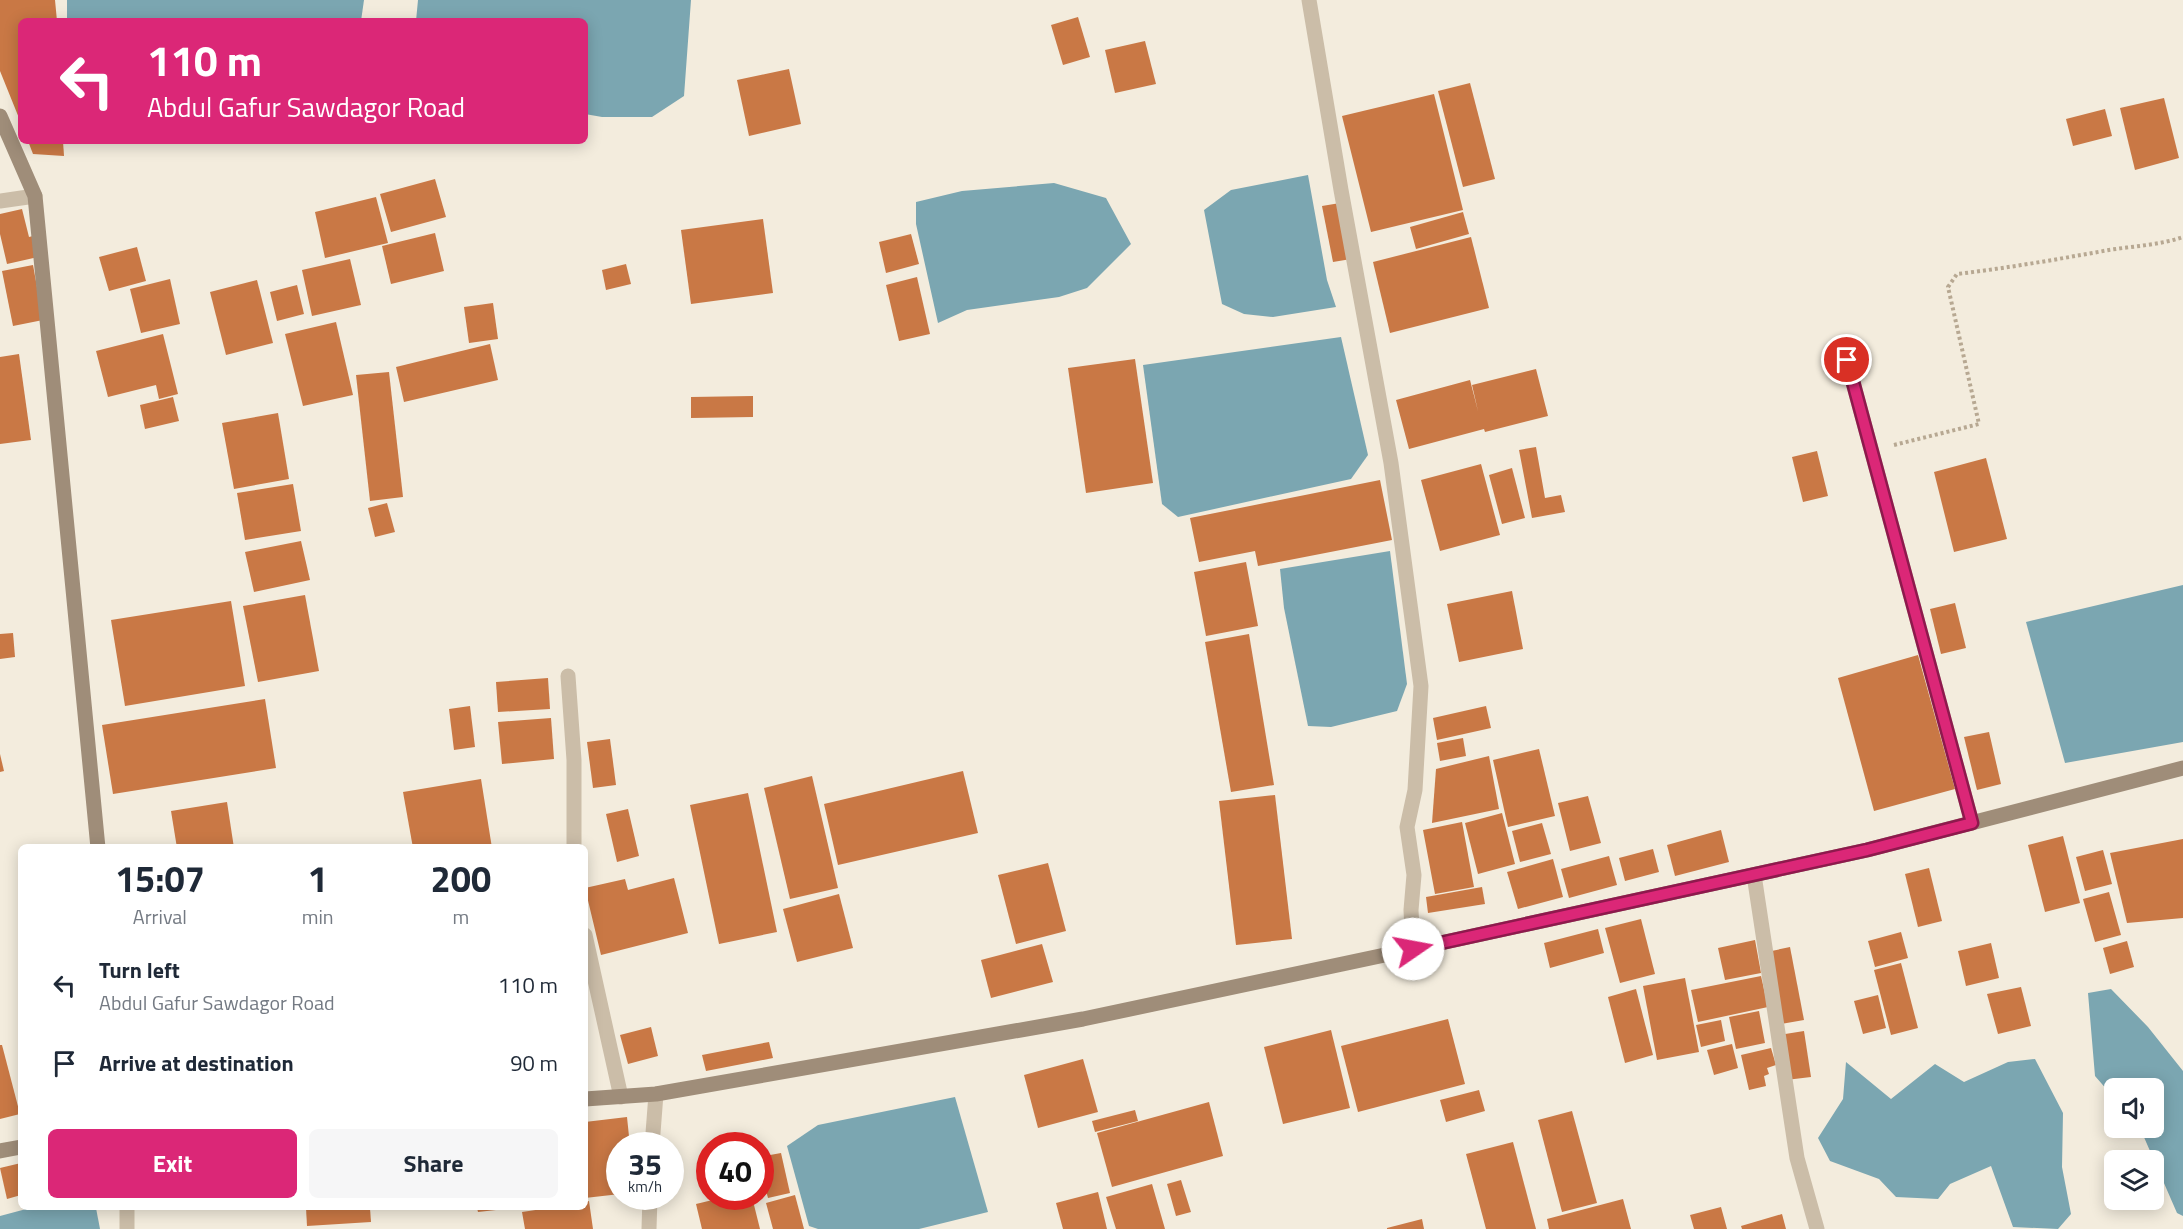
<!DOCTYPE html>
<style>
body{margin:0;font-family:"Titillium Web",sans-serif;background:#f6f6f7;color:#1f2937;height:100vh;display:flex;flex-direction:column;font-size:22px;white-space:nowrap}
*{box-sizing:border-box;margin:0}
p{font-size:20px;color:#747a83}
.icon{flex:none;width:33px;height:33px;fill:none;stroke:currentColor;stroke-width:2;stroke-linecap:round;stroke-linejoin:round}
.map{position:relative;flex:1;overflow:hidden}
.sheet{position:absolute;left:18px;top:844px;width:570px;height:366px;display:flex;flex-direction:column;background:#fff;border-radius:9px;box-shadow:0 3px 15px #0003}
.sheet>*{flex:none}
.top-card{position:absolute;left:18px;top:18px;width:570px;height:126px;border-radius:9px;box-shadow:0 3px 15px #0003;background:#db2777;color:#fff;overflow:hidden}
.controls{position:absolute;left:2104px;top:1078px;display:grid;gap:12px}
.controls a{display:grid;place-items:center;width:60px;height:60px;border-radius:9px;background:#fff;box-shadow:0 3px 15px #0003;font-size:30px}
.speed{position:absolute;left:606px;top:1132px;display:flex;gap:12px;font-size:30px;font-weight:700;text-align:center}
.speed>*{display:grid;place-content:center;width:78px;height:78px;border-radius:50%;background:#fff;box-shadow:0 3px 15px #0003;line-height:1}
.speed small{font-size:15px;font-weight:400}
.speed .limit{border:9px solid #d22;background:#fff;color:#111}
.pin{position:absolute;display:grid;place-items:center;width:51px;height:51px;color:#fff;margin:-26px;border:3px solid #fff;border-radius:50%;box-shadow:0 2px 6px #0007}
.me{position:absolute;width:66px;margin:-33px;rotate:78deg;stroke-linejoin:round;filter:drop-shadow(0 0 4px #0008)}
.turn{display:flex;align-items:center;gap:21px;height:126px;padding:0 30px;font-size:27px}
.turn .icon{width:78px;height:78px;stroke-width:2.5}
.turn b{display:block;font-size:42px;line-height:51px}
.eta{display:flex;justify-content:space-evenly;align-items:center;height:102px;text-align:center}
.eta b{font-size:36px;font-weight:700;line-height:42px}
.primary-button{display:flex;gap:12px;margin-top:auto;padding:12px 30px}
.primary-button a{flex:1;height:69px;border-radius:9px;background:#db2777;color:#fff;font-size:24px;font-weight:700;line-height:69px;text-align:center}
.primary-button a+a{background:#f6f6f7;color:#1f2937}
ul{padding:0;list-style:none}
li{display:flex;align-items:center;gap:18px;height:78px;padding:0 30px}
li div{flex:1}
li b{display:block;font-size:22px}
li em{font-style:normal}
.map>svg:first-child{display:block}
</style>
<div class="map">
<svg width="2183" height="1229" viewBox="0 0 2183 1229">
<rect width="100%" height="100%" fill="#f3ecdd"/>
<g fill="#7ba6b1">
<polygon points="67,0 364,0 361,21 67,21"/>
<polygon points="418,0 691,0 684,96 652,117 602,117 585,114 585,21 416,21"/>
<polygon points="1308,175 1327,280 1336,307 1273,317 1244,314 1222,304 1204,210 1231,190"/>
<polygon points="1054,183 1106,198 1131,244 1087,288 1059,297 967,310 938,323 916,224 916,202 962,191"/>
<polygon points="1341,337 1368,455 1351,479 1178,517 1162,504 1143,365"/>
<polygon points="1390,551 1407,684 1397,711 1331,727 1308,726 1284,608 1280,569"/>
<polygon points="2183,585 2183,742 2065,763 2026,622"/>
<polygon points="2111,989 2148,1027 2183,1071 2183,1216 2177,1213 2140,1128 2154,1128 2154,1089 2115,1089 2115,1099 2095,1076 2088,993"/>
<polygon points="2035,1059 2063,1113 2062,1167 2071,1214 2058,1229 2013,1227 1991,1166 1950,1184 1938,1199 1896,1197 1879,1179 1830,1161 1818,1138 1843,1099 1846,1062 1891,1099 1935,1064 1964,1082 2008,1062"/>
<polygon points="955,1097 988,1212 919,1229 818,1229 809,1226 787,1146 818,1125"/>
<polygon points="30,1208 96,1208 100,1229 0,1229 0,1216"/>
</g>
<g fill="#c97845">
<polygon points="0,0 55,0 57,21 21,21 21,123 0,71"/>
<polygon points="1078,17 1090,57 1063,65 1051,25"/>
<polygon points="1145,41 1156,84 1115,93 1105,50"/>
<polygon points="789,69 801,124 749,136 737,80"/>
<polygon points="1470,83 1495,179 1463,187 1438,91"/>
<polygon points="1434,94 1463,210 1371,232 1342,116"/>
<polygon points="2164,98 2179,158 2135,170 2120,108"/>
<polygon points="2105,109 2112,136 2073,146 2066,119"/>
<polygon points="28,141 63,141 64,156 33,154"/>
<polygon points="435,179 446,217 391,232 380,194"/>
<polygon points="376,197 388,243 325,258 315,212"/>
<polygon points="1340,203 1351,259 1333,262 1322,206"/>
<polygon points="22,209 29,237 33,236 38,257 7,264 0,234 0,214"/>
<polygon points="1463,212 1469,234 1416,249 1410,227"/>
<polygon points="763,219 773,293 691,304 681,230"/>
<polygon points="435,233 444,271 391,284 382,246"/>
<polygon points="911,234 919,264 886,273 879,242"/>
<polygon points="1471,237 1489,308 1390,333 1373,262"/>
<polygon points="137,247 146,281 109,291 99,257"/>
<polygon points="350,259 361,305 312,316 302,270"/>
<polygon points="626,264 631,284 606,290 602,270"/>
<polygon points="33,265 43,320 13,326 2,271"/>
<polygon points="917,277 930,334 899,341 886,285"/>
<polygon points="170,279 180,324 141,333 130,289"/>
<polygon points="257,280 273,343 226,355 210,292"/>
<polygon points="297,285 304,314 277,321 270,292"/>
<polygon points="493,303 498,339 469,343 464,307"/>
<polygon points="336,322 353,395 303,406 285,334"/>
<polygon points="163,334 178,394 159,399 156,385 108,397 96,351"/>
<polygon points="490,344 498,380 404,402 396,367"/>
<polygon points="19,354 31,440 0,444 0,357"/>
<polygon points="1135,359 1153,483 1086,493 1068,368"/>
<polygon points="1536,369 1548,416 1485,432 1484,429 1409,449 1396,400 1470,380 1478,411 1472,385"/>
<polygon points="389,372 403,497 370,501 356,375"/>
<polygon points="753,396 753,417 691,418 691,397"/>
<polygon points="173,397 179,421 145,429 140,405"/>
<polygon points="278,413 289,479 234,489 222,423"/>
<polygon points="1536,447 1545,498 1561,495 1565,512 1532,518 1519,450"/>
<polygon points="1817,451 1828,496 1803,502 1792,457"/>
<polygon points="1986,458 2007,539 1954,552 1934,472"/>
<polygon points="1481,464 1500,535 1440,551 1421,480"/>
<polygon points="1512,468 1525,518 1502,524 1489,475"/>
<polygon points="1380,480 1392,540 1258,566 1255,551 1199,562 1190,518"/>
<polygon points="293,484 301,531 245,540 237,493"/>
<polygon points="387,503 395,532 375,537 368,508"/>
<polygon points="301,541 310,580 254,592 245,552"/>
<polygon points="1246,562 1258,626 1206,636 1194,572"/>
<polygon points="1512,591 1523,649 1459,662 1447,604"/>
<polygon points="305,595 319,671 258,682 243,606"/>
<polygon points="231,601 245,686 125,706 111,620"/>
<polygon points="1955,603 1966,648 1941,654 1930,609"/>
<polygon points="13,633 15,657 0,659 0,634"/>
<polygon points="1249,634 1274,785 1231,792 1205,642"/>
<polygon points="1918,655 1955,789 1874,811 1838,678"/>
<polygon points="548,678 550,709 498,712 496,682"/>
<polygon points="265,699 276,768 113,794 102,725"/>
<polygon points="470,706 475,747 454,750 449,709"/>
<polygon points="1486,706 1491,728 1437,740 1433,718"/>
<polygon points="551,718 554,759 502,764 498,722"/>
<polygon points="1989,732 2001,784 1977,790 1964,737"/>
<polygon points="1463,738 1466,756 1440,761 1437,743"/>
<polygon points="610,739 616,785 593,788 587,742"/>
<polygon points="1539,749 1555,816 1508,827 1493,760"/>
<polygon points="0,754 4,771 0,772"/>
<polygon points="1489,756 1499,809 1432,823 1436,769"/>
<polygon points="963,771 978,833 838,865 824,804"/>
<polygon points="812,776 838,888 790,899 764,788"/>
<polygon points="481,779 492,848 413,848 403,792"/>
<polygon points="748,793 777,932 719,944 690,805"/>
<polygon points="1275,795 1292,939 1236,945 1219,801"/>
<polygon points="1588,796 1601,843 1570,851 1558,803"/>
<polygon points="227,802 234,848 177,848 171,811"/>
<polygon points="628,809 639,856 617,862 606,814"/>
<polygon points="1502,813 1515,864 1478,874 1465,823"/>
<polygon points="1462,822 1474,887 1435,894 1423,830"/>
<polygon points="1542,823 1551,854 1520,862 1512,831"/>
<polygon points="1721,830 1729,862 1675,876 1667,845"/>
<polygon points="2063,836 2080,903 2045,912 2028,845"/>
<polygon points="2183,839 2183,918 2127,923 2110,853"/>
<polygon points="1653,849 1659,872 1625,881 1619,858"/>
<polygon points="2103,850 2112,884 2085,891 2076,857"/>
<polygon points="1609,856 1617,885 1569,898 1561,869"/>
<polygon points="1553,859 1563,897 1518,909 1507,872"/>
<polygon points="1048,863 1066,931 1016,944 998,875"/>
<polygon points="1929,868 1942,921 1918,927 1905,874"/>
<polygon points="674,878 688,933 601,955 585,888 625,879 628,890"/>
<polygon points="1482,887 1485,904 1428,913 1426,897"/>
<polygon points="2109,892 2121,935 2095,942 2083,899"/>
<polygon points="839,894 853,948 797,962 783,909"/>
<polygon points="1641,919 1655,974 1620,983 1605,928"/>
<polygon points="1598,929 1604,953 1550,968 1544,943"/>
<polygon points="1901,932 1908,958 1875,967 1868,941"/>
<polygon points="1755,940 1761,973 1725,980 1718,948"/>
<polygon points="2127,941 2134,967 2110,974 2103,948"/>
<polygon points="1991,943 1999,978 1966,986 1958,951"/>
<polygon points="1042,944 1053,982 991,998 981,960"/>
<polygon points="1790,947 1804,1020 1781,1024 1767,952"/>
<polygon points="1901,963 1918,1028 1891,1035 1874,970"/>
<polygon points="1761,976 1768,1007 1698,1022 1691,990"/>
<polygon points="1685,978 1699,1052 1657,1060 1643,986"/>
<polygon points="2021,987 2031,1026 1998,1034 1987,994"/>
<polygon points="1636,989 1653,1055 1625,1063 1608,997"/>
<polygon points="1878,995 1886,1028 1863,1034 1854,1001"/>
<polygon points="1759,1011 1765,1043 1736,1049 1729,1017"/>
<polygon points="1448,1019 1465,1084 1358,1112 1341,1046"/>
<polygon points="1721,1020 1725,1041 1701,1047 1696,1025"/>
<polygon points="651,1027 658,1056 628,1064 620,1035"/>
<polygon points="1331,1030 1350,1108 1283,1124 1264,1047"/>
<polygon points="1804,1031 1811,1077 1786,1080 1779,1035"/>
<polygon points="769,1042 773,1058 706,1071 702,1055"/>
<polygon points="1732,1044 1738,1068 1714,1075 1707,1050"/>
<polygon points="0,1045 2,1045 20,1114 0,1119"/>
<polygon points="1771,1048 1776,1065 1767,1068 1769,1074 1764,1076 1766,1086 1749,1090 1741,1055"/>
<polygon points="1083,1059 1098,1112 1038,1128 1024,1075"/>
<polygon points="1479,1090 1485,1111 1446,1122 1440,1100"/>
<polygon points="1209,1102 1223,1156 1112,1187 1097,1133"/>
<polygon points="1135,1110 1138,1121 1095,1132 1092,1121"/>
<polygon points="1572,1111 1597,1203 1562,1212 1538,1120"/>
<polygon points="627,1117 630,1146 620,1146 620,1194 585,1198 585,1122"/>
<polygon points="1513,1142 1536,1229 1486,1229 1466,1154"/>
<polygon points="781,1153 790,1193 768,1198 760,1168 760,1157"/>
<polygon points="21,1163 21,1195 7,1199 0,1168"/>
<polygon points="710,1177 710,1195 706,1196 702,1179"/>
<polygon points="1181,1180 1191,1212 1176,1216 1167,1184"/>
<polygon points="1152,1184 1165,1229 1116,1229 1106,1197"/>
<polygon points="1098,1192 1107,1229 1063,1229 1056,1203"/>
<polygon points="795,1195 804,1229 773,1229 766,1203"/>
<polygon points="725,1197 752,1197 760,1229 702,1229 696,1204"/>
<polygon points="1623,1199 1631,1229 1549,1229 1547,1219"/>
<polygon points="589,1201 593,1229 525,1229 522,1212 549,1208 585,1208 585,1202"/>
<polygon points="1721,1207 1727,1229 1694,1229 1690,1215"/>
<polygon points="306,1208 370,1208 371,1222 307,1226"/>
<polygon points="477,1208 504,1208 505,1209 478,1212"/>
<polygon points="1782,1214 1786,1229 1742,1229 1741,1226"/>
<polygon points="1422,1219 1424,1229 1387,1229 1387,1228"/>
</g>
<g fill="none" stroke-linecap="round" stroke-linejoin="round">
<path stroke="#b7a892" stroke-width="4" stroke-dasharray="3 3" stroke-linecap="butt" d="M1894,445L1979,424L1948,287L1957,274C2008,268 2059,259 2109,250C2134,246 2160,245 2183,237"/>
<g stroke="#cbbda8" stroke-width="15">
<polyline points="1309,0 1341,190 1391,463 1421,686 1415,790 1407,827 1414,875 1411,910 1413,949"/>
<polyline points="0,201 35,196"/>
<polyline points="1847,360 1972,823"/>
<polyline points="568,676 574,760 574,848"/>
<polyline points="1754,875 1797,1158 1817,1229"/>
<polyline points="585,935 621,1097"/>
<polyline points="652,1146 656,1094"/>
<polyline points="127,1208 127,1229"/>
<polyline points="649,1229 650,1197"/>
</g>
<g stroke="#9f8d79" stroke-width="15">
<polyline points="0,116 35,196 98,848"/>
<polyline points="585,1099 656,1094 1083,1019 1413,949 1867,850 2183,768"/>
<polyline points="0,1151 21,1147"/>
</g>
</g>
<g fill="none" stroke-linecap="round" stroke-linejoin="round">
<defs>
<polyline id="route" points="1413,949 1867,850 1972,823 1847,360"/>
</defs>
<use href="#route" stroke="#8e194d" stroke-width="15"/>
<use href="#route" stroke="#db2777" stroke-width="10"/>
</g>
</svg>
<div class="controls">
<a><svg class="icon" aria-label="sound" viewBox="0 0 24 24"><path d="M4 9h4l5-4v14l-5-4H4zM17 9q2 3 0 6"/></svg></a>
<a><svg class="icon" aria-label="layers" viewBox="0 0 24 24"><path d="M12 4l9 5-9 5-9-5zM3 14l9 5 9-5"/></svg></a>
</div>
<div class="speed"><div>35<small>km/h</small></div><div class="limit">40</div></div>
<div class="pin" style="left:1847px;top:360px;background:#d93025"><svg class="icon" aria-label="arrive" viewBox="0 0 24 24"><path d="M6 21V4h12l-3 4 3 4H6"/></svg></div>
<svg class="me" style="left:1413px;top:949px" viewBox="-20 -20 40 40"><circle r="19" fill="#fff"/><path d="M0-13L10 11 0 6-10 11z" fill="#db2777"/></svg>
<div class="top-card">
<div class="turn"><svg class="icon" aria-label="left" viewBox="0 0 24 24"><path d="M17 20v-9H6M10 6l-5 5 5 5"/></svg><div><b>110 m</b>Abdul Gafur Sawdagor Road</div></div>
</div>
<section class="sheet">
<div class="eta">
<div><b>15:07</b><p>Arrival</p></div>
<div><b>1</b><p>min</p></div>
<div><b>200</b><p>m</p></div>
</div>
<ul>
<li><svg class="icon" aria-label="left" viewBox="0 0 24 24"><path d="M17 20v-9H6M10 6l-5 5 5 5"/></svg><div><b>Turn left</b><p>Abdul Gafur Sawdagor Road</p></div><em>110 m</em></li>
<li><svg class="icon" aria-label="arrive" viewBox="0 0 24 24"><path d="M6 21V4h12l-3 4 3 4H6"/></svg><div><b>Arrive at destination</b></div><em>90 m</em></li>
</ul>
<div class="primary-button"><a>Exit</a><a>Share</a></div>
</section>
</div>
